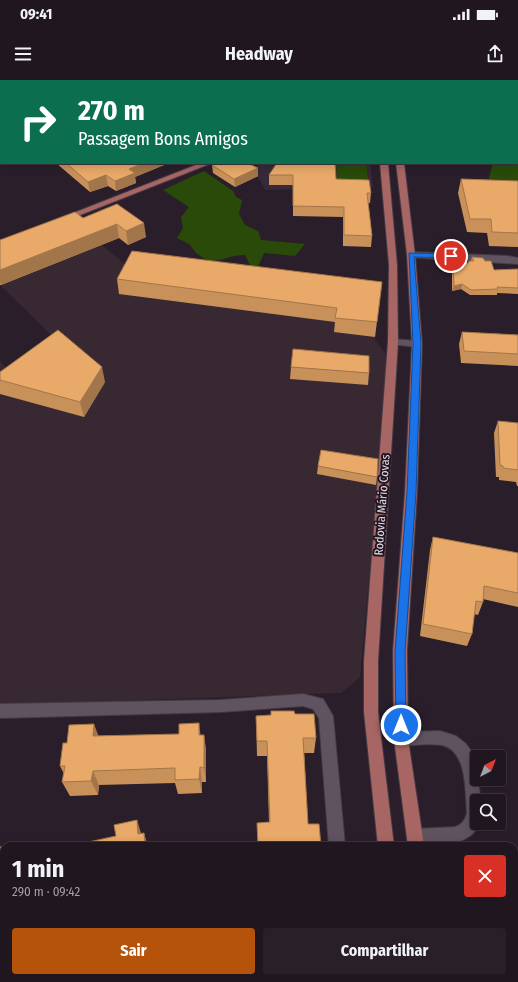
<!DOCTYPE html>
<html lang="pt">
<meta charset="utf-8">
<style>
body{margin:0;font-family:"Fira Sans Condensed",sans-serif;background:#281f29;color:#f1f3f6;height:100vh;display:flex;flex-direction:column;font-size:15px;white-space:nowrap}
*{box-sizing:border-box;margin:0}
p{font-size:13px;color:#a29fa5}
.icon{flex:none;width:22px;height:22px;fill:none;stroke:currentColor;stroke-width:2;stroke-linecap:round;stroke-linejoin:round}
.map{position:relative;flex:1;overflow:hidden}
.side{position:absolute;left:0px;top:762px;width:518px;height:140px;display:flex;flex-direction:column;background:#201620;border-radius:12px 12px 0 0;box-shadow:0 2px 10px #0003,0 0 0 1px #3d353e}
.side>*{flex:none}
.hud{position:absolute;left:0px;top:0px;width:518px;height:84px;box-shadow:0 2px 10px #0003,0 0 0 1px #3d353e;background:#0b6e4f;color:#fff;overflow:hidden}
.needle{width:26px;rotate:42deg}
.fabs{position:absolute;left:470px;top:670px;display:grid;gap:8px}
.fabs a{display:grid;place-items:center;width:36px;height:36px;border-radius:4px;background:#201620;box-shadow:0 2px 10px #0003,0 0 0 1px #3d353e;font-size:20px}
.pin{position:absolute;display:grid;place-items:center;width:34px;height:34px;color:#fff;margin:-17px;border:2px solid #fff;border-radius:50%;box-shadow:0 1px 4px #0007}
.me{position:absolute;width:44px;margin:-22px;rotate:0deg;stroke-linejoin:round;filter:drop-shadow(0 0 3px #0008)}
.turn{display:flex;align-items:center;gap:14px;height:84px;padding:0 12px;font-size:18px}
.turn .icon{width:52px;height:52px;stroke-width:2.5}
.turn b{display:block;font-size:28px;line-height:34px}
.round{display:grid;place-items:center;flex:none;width:42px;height:42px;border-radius:4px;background:#281f29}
.headline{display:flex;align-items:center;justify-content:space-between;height:68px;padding:0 12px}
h1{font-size:24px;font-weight:700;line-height:30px}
.action{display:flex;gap:8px;margin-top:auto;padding:8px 12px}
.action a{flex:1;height:46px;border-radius:4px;background:#b45309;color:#fff;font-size:16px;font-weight:700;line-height:46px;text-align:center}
.action a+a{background:#281f29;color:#f1f3f6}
.status{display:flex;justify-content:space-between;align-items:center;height:28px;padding:0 20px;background:#201620;direction:ltr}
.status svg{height:11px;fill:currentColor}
header{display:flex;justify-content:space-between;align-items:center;height:52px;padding:0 12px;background:#201620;font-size:18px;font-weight:700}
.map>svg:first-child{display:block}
</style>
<div class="status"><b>09:41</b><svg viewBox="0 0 49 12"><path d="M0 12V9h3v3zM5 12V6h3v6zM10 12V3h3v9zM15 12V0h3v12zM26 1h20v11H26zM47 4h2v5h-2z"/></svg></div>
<header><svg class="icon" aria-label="menu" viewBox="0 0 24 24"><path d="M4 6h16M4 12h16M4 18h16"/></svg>Headway<svg class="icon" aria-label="share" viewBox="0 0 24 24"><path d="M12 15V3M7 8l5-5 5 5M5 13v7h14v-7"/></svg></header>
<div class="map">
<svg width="518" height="902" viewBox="0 0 518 902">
<rect width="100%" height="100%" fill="#2a1e2a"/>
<polygon fill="#382832" points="78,145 127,186 380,217 375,260 389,278 360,597 341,613 0,625 0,281 16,299 61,265 0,205"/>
<polygon fill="#382938" points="257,83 370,83 373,107 265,110 258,97 255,96 254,87 259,85"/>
<g fill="#294a09">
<polygon points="336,83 366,83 369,106 338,105"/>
<polygon points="490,83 518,84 518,113 488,102 492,86"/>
<path d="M204,91L233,111L236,117L242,120L239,134L245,145L258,151L261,160L305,164L295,176L264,173L258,187L250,185L245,175C233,175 222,180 210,182L197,174L189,164L177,158L183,148L181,137L189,127L163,110Z"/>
</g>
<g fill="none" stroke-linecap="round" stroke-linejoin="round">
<defs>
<g id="minor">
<rect x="0" y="19" width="1" height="4"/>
<polygon points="411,172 508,176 518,178 518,184 408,177 407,175"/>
<polygon points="393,259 417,261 422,264 417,267 390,264 388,262"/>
<polygon points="303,614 323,619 333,636 345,766 329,766 319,638 313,629 303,626 220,632 0,638 0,624 220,620"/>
<path d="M440,651L456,656L466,664L474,675L481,721H477V743H480C469,768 438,764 415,765L409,763L407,757L409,751L415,749L455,747C462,745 465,740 467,733C465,712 468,671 442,665C429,663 414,665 401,666L396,664L394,659L396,654L401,652Z"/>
<polygon points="4,855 4,871 0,872 0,856"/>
<polygon points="168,898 193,898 191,902 166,902"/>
</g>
<g id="major">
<rect x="364" y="0" width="6" height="1"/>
<rect x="377" y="0" width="7" height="1"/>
<polygon points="201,83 212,83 65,141 62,142 58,139"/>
<polygon points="380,83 388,83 397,185 398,262 378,581 378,632 394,766 378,766 364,632 364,581 388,262 389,185"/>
<polygon points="396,83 404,83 415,175 422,264 417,412 407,571 408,659 424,766 408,766 394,659 393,571 405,412 412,264 407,175"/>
<polygon points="401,898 419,898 420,902 402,902"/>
<polygon points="440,898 458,898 459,902 441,902"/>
</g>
</defs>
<use href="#minor" stroke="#443b44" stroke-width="2"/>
<use href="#major" stroke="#443b44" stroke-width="2"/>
<use href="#minor" fill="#605360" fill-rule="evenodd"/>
<use href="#major" fill="#a76664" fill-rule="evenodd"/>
</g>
<g fill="#c8915a">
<polygon points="518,0 518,73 517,73 517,1"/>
<polygon points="56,83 169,83 135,97 136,103 116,111 108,106 90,112"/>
<polygon points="277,83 336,99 371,113 370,123 368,123 372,156 371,167 343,166 343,137 293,136 293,105 269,105 269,95"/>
<polygon points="212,85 258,96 235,107 213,93"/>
<polygon points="461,99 518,101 518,167 489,166 487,153 467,152 458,113"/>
<polygon points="117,124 146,157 128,165 119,158 1,205 0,205 0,160 83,138"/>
<polygon points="472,177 485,181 494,190 518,189 518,214 497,213 497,215 470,215 461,209 452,211 452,187 453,182 468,183 471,181"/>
<polygon points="117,199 382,202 375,257 334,252 335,242 119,214"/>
<polygon points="462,252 518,255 518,286 461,283 459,264"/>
<polygon points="291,287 369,293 368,305 290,299"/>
<polygon points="0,292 105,302 84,337 0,314"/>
<polygon points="498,341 518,343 518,406 517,406 516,402 499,400 499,397 496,397 494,353"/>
<polygon points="318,386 377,397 376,405 317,394"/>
<polygon points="433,457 518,473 518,527 483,519 483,522 478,535 474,534 472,554 467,566 420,556 430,470"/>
<polygon points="271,631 295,634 316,658 314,673 304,673 308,744 321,766 258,766 257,743 269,742 267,676 257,676 256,636 271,635"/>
<polygon points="204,655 206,671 206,702 202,702 202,713 178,714 175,703 99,705 98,715 70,716 62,702 64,694 60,686 67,663 99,656"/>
</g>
<g fill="#a2764a">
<polygon points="144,83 169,83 135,97 136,103 116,111 115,101 129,89"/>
<polygon points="258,88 258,96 235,107 234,99"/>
<polygon points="106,95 108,106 90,112 88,102"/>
<polygon points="144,143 146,157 128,165 126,151"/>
<polygon points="117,144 119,158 1,205 0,202 0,190"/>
<polygon points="462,204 461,209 452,211 454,206"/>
<polygon points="102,287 105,302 84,337 80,322"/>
<polygon points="199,643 201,659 199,655"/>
<polygon points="94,644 100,660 93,656"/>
<polygon points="204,655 206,671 206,702 204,688"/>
<polygon points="200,687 202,702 202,713 199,699"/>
<polygon points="93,691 99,705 98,715 91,701"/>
<polygon points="137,740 141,753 138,754"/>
<polygon points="144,753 148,766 145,766"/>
<polygon points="4,835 4,845 0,841 0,836"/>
</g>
<g fill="#e8a969" stroke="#a2764a">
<polygon points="265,0 359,0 359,1 266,1"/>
<polygon points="454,0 518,0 518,43 517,43 518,65 517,65 517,1 450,1"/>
<polygon points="66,83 144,83 129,89 135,93 115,101 106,95 88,102"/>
<polygon points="218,83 247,83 258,88 234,99 212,85"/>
<polygon points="277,83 335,83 336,99 369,100 371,113 367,113 372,156 344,155 344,127 293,126 293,95 269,95"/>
<polygon points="461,99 518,101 518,153 492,152 491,139 470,139"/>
<polygon points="117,124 144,143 126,151 117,144 0,190 0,160 75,132 83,138"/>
<polygon points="132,171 382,202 377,242 335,238 337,228 117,199"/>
<polygon points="472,177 483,178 485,181 491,181 494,190 518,189 518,208 497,207 498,209 471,210 462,204 454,206 453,182 468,183 469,181 474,181"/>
<polygon points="58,250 102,287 80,322 0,300 0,292"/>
<polygon points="462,252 518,255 518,274 464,271"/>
<polygon points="293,269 369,276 369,293 291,287"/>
<polygon points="498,341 518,343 518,390 503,388 503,386 500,385"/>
<polygon points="321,370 378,379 377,397 318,386"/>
<polygon points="433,457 518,473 518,513 484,506 483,522 476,521 472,554 423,544"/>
<polygon points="271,631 294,631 295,634 314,634 316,658 303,658 308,744 319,744 321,766 258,766 257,743 270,742 267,661 257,661 256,636 271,635"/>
<polygon points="199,643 199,655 204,655 204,688 200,687 199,699 175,700 175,688 93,691 91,701 62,702 65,686 60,686 63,663 67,663 69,645 94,644 93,656 179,654 179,644"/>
<polygon points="137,740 138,754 144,753 145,766 70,766 116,756 114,745"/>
<polygon points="22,763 22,766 6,766"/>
<polygon points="4,766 4,835 0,836 0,767"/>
<polygon points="237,898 350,898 351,900 345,902 238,902"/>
</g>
<polygon fill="#1a73e8" stroke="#114b97" points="409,173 451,174 455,176 451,178 414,177 421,264 416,412 405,572 406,645 405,648 401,650 397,648 396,645 395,572 407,412 413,264"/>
<g text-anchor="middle" stroke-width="4" stroke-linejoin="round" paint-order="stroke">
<g font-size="12" fill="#e3dbe3" stroke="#201520">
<text transform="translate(382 425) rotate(-86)" y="4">Rodovia Mário Covas</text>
</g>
</g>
</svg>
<div class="fabs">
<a><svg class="needle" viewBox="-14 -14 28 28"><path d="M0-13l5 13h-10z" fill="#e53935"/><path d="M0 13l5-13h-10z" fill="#a29fa5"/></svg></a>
<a><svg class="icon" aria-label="search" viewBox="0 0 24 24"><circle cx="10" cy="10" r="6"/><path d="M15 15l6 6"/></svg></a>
</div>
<div class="pin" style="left:451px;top:176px;background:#d93025"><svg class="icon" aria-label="arrive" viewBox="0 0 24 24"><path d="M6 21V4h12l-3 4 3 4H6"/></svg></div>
<svg class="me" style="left:401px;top:645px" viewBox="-20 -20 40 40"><circle r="17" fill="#1a73e8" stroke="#fff" stroke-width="3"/><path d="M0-11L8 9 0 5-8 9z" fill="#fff"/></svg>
<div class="hud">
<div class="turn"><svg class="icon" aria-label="right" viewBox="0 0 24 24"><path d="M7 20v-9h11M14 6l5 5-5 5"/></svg><div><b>270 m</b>Passagem Bons Amigos</div></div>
</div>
<section class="side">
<div class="headline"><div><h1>1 min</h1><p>290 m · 09:42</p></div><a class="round" style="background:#d93025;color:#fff"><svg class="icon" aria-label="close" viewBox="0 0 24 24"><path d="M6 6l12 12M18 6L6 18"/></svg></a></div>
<div class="action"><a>Sair</a><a>Compartilhar</a></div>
</section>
</div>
